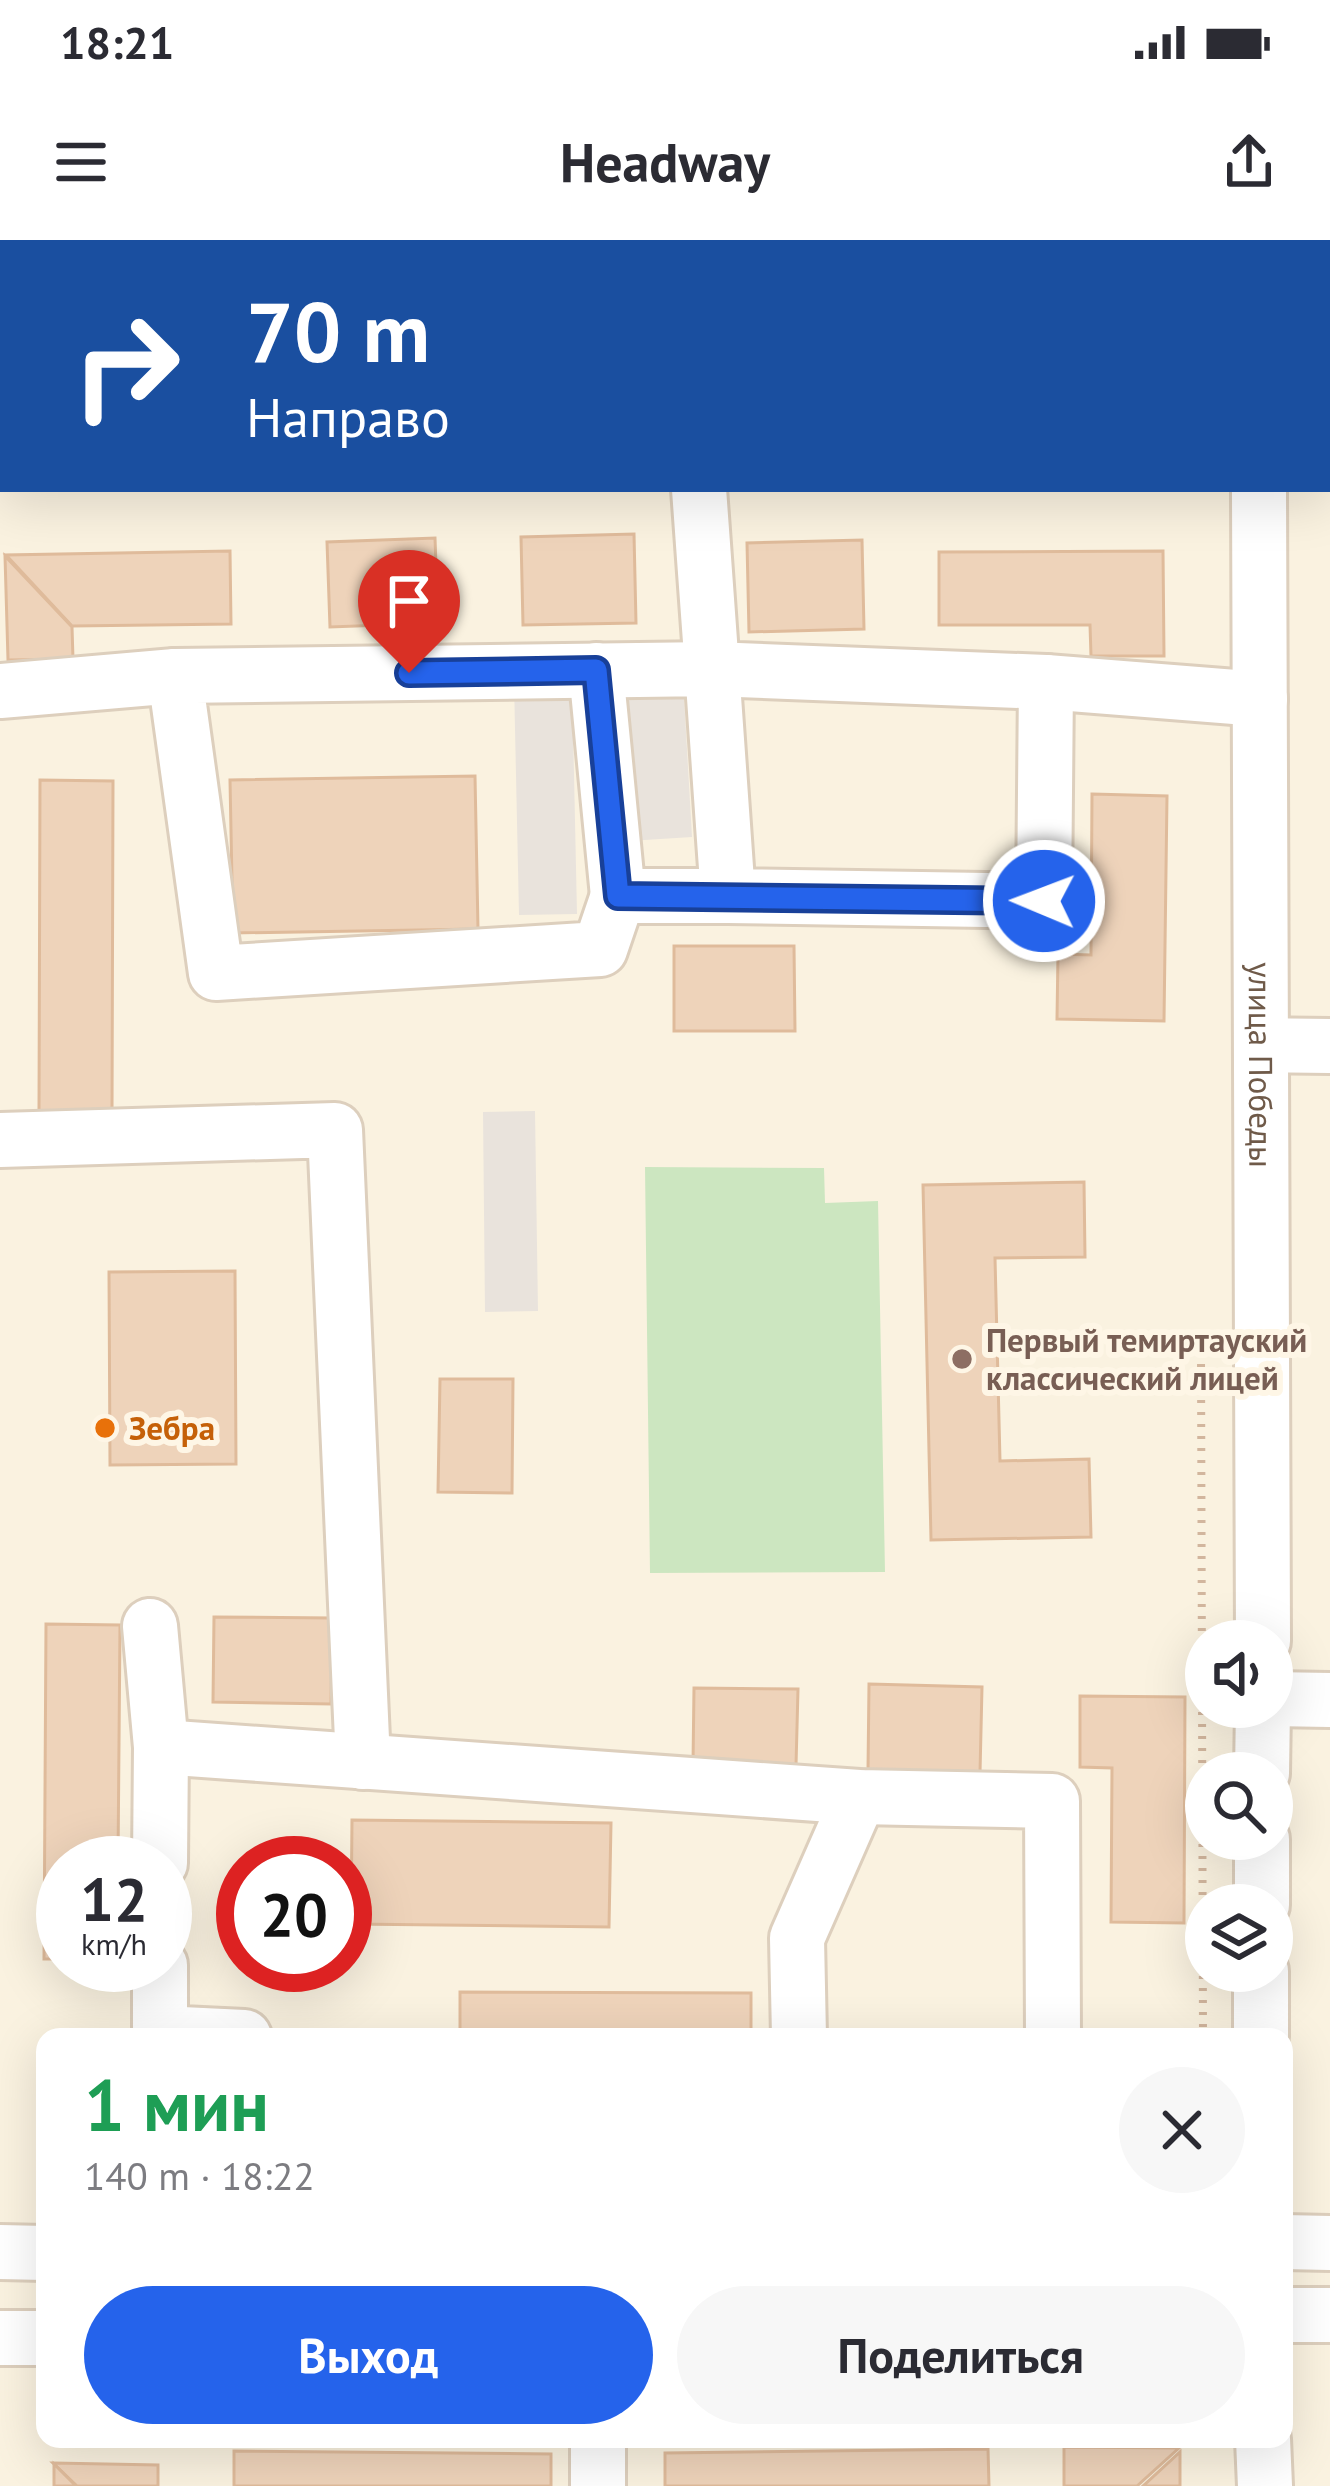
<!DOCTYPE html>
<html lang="ru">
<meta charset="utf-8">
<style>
body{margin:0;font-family:"PT Sans",sans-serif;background:#f7f7f7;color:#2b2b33;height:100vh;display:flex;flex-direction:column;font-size:45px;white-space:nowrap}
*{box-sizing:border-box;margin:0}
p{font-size:39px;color:#7c7c81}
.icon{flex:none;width:66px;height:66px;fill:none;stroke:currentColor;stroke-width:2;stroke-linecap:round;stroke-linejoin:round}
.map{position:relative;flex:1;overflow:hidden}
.side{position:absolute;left:36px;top:1788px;width:1257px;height:420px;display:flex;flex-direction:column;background:#fff;border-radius:24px;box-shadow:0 12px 48px #0002}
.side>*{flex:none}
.top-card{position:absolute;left:0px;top:0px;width:1332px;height:252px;box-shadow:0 12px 48px #0002;background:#1a4fa0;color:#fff;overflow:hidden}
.controls{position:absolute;left:1185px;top:1380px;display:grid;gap:24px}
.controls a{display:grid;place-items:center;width:108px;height:108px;border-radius:50%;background:#fff;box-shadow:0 12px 48px #0002;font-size:60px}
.speed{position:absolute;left:36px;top:1596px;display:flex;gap:24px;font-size:60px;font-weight:700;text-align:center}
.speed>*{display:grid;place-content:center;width:156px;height:156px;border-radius:50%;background:#fff;box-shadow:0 12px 48px #0002;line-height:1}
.speed small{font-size:30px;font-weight:400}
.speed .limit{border:18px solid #d22;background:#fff;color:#111}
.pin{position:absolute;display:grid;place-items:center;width:102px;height:102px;color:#fff;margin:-123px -51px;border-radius:50% 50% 50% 0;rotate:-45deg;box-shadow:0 0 12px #0007}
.pin .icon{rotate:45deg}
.me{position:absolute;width:132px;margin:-66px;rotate:271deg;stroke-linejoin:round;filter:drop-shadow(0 0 9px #0008)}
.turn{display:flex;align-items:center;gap:42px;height:252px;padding:0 48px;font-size:54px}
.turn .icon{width:156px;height:156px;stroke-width:2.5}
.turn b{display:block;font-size:84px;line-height:102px}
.round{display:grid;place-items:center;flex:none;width:126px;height:126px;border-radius:63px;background:#f7f7f7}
.summary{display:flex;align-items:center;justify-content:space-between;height:204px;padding:0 48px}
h1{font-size:72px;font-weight:800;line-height:90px;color:#1e9e55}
.action{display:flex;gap:24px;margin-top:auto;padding:24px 48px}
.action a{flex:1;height:138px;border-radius:72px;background:#2563eb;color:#fff;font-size:48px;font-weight:800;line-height:138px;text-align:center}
.action a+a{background:#f7f7f7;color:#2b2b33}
.status{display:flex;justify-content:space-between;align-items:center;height:84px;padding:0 60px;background:#fff;direction:ltr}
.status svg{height:33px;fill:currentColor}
header{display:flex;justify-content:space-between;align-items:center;height:156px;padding:0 48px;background:#fff;font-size:54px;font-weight:800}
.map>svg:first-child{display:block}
</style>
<div class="status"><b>18:21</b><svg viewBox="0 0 49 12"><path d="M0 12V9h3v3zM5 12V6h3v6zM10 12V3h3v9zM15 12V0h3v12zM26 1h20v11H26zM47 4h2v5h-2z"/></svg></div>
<header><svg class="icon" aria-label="menu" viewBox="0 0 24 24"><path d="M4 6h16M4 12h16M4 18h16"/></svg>Headway<svg class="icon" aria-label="share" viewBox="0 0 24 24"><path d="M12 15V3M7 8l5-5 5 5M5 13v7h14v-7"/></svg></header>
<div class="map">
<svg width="1330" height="2246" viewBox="0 0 1330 2246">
<rect width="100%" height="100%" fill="#faf2e0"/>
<g fill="#e9e3dc">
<polygon points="683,439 692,597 629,601 621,442"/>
<polygon points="572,441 577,674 519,675 514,442"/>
<polygon points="535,871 538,1071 485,1072 483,872"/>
</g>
<polygon fill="#cce6c0" points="645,927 824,928 825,963 878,961 885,1332 650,1333"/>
<g fill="#eed3ba" stroke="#dfbb9b" stroke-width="3">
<rect x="30" y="0" width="207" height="3"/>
<rect x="290" y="0" width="116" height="3"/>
<polygon points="416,0 468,0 598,3 416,3"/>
<polygon points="1130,0 1330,0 1330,41 1329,3"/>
<polygon points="634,294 636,383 523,385 521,297"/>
<polygon points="435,298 438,383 330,387 327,302"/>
<polygon points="862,300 864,389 749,392 747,303"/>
<polygon points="230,311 231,384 72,386 6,315"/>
<polygon points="1163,311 1164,416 1091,416 1090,385 939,385 939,312"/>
<polygon points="5,316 72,387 73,419 8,420"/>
<polygon points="475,536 478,689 233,693 230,540"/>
<polygon points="40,540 113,541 112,873 39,872"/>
<polygon points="1092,554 1167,556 1164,781 1057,779 1058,714 1091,715"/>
<polygon points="674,706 794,706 795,791 674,791"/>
<polygon points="1084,942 1085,1017 995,1018 1000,1221 1089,1219 1091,1297 931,1300 923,945"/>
<polygon points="235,1031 236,1224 110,1225 109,1032"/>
<polygon points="440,1139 513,1139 512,1253 438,1252"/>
<polygon points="214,1377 332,1378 331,1464 213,1462"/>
<polygon points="46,1384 120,1385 118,1623 63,1623 63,1719 44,1719"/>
<polygon points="869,1444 982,1447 980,1533 868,1531"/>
<polygon points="694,1448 798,1449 796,1526 693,1524"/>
<polygon points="1080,1456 1185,1457 1184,1683 1111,1682 1112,1528 1080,1527"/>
<polygon points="352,1580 611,1583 609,1687 351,1684"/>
<polygon points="460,1752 751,1753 751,1797 460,1797"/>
<rect x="42" y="1844" width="3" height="76"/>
<polygon points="1064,2207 1179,2208 1137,2246 1064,2246"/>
<polygon points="988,2209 989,2246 665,2246 665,2213"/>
<polygon points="234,2211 551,2214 551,2246 234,2246"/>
<polygon points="1180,2212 1180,2246 1143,2246"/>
<polygon points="53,2223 158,2225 158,2246 77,2246"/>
<polygon points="54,2224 76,2246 54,2246"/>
</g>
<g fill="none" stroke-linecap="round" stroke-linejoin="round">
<defs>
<g id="minor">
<polyline points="963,3 963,0"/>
<polyline points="1329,183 1330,183"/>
<polyline points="0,186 3,186"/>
<polyline points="699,249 712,429 1046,442 1260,459"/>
<path id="s1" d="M1259,249L1263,1401"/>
<polyline points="596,430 618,656"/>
<polyline points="0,451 175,436"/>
<polyline points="728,656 618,656 600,709 216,733 175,436 712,429 728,656 1044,661 1046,442"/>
<polyline points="1261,805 1330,806"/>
<polyline points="0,900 335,890 363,1522"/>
<polyline points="150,1386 161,1507 160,1623"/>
<polyline points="1272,1459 1330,1460"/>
<polyline points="161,1507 859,1557 1052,1561 1053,1797"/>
<polyline points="1262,1533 1263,1467"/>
<polyline points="1262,1665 1262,1599"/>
<polyline points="160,1725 160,1793 244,1797"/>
<polyline points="799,1797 797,1698 859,1557"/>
<polyline points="1261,1797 1261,1731"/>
<polyline points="1284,2002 1330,2003"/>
<polyline points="0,2012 45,2013"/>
<polyline points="1284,2075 1330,2075"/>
<polyline points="0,2098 45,2098"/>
<polyline points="598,2199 598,2246"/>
<polyline points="1263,2199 1265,2246"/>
</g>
</defs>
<use href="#minor" stroke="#ddcfbd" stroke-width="60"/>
<polyline stroke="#d2b69e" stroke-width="8" stroke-dasharray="3 9" stroke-linecap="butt" points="1201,1112 1203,1797"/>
<use href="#minor" stroke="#fff" stroke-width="54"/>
</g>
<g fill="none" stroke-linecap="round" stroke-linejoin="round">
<defs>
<polyline id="route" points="409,433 596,430 618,656 1044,661"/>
</defs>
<use href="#route" stroke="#184099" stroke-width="30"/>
<use href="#route" stroke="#2563eb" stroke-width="21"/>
</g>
<circle fill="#8d6e63" stroke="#fef6e6" stroke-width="4.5" cx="962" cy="1119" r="12"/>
<circle fill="#e8710a" stroke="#fef6e6" stroke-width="4.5" cx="105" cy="1188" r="12"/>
<g text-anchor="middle" stroke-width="12" stroke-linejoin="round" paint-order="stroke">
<g font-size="33" fill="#6f5a49" stroke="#fef6e6">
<text dy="12" stroke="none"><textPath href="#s1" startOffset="576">улица Победы</textPath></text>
</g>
<g font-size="33" font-weight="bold" fill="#785e54" stroke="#fef6e6" text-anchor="start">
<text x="986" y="1112">Первый темиртауский<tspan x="986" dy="38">классический лицей</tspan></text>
</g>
<g font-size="33" font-weight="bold" fill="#c56008" stroke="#fef6e6" text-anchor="start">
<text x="129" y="1200">Зебра</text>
</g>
</g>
</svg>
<div class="controls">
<a><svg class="icon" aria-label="sound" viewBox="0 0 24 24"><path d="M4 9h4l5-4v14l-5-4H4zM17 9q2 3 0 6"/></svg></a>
<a><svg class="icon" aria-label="search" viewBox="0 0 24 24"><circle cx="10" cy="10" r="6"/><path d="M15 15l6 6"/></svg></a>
<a><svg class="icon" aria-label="layers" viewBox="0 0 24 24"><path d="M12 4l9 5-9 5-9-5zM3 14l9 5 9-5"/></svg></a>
</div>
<div class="speed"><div>12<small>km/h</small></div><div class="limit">20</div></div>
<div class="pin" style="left:409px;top:433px;background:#d93025"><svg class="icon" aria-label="arrive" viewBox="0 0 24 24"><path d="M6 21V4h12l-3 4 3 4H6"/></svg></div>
<svg class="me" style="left:1044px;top:661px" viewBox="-20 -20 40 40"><circle r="17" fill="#2563eb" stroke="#fff" stroke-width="3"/><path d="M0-11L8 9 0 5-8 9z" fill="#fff"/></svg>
<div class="top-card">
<div class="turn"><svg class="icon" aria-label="right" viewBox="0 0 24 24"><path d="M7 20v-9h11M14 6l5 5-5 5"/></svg><div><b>70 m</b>Направо</div></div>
</div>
<section class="side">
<div class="summary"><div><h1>1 мин</h1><p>140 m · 18:22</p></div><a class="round"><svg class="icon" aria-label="close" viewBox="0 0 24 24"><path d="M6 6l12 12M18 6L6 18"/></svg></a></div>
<div class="action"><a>Выход</a><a>Поделиться</a></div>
</section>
</div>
